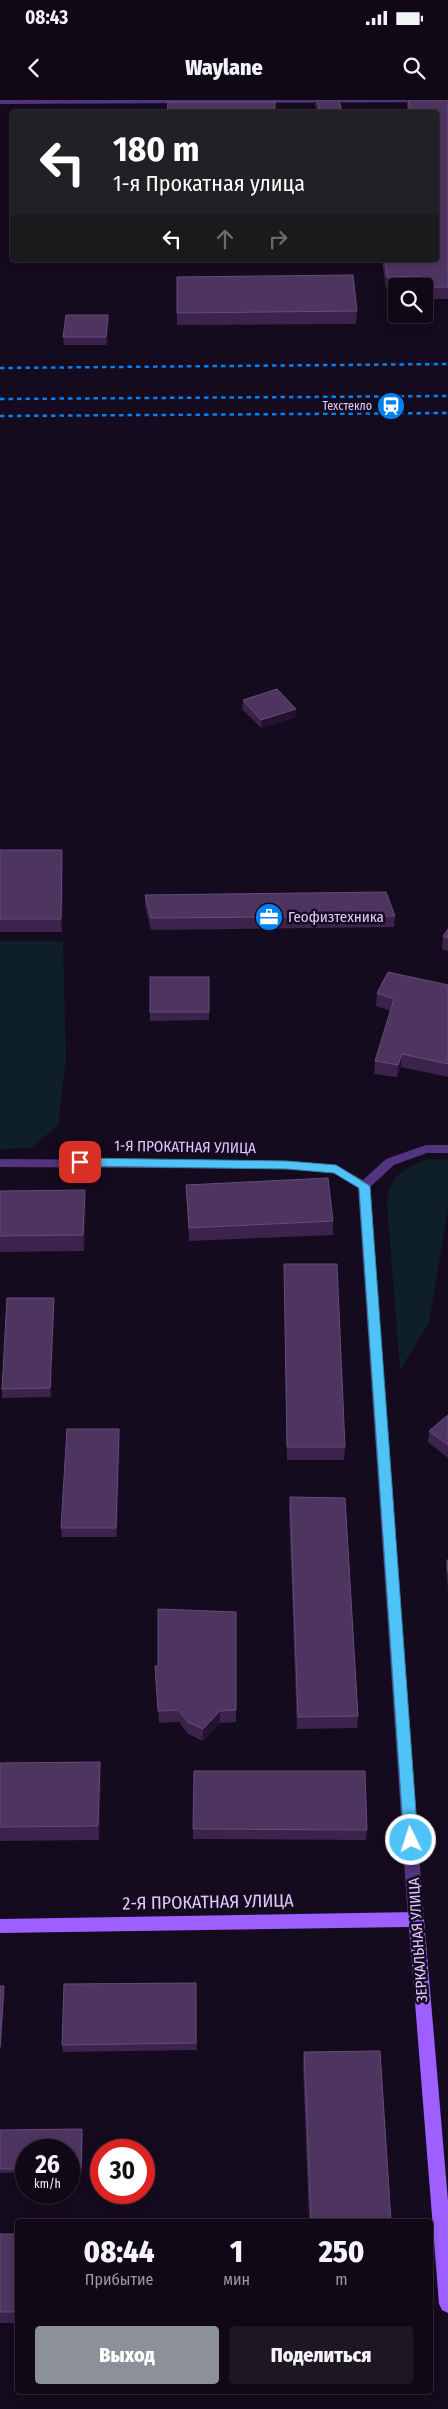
<!DOCTYPE html>
<html lang="ru">
<meta charset="utf-8">
<style>
body{margin:0;font-family:"Fira Sans Condensed",sans-serif;background:#1e1623;color:#f1f3f6;height:100vh;display:flex;flex-direction:column;font-size:19px;white-space:nowrap}
*{box-sizing:border-box;margin:0}
p{font-size:16px;color:#9c9aa1}
.icon{flex:none;width:28px;height:28px;fill:none;stroke:currentColor;stroke-width:2;stroke-linecap:round;stroke-linejoin:round}
.map{position:relative;flex:1;overflow:hidden}
.details{position:absolute;left:15px;top:2119px;width:418px;height:175px;display:flex;flex-direction:column;background:#100816;border-radius:5px;box-shadow:0 2px 8px #0003,0 0 0 1px #302935}
.details>*{flex:none}
.guide{position:absolute;left:10px;top:10px;width:429px;height:152px;border-radius:5px;box-shadow:0 2px 8px #0003,0 0 0 1px #302935;background:#202124;color:#fff;overflow:hidden}
.controls{position:absolute;left:388px;top:178px;display:grid;gap:10px}
.controls a{display:grid;place-items:center;width:45px;height:45px;border-radius:5px;background:#100816;box-shadow:0 2px 8px #0003,0 0 0 1px #302935;font-size:25px}
.speed{position:absolute;left:15px;top:2039px;display:flex;gap:10px;font-size:25px;font-weight:700;text-align:center}
.speed>*{display:grid;place-content:center;width:65px;height:65px;border-radius:50%;background:#100816;box-shadow:0 2px 8px #0003,0 0 0 1px #302935;line-height:1}
.speed small{font-size:12px;font-weight:400}
.speed .limit{border:8px solid #d22;background:#fff;color:#111}
.pin{position:absolute;display:grid;place-items:center;width:42px;height:42px;color:#fff;margin:-21px;border-radius:10px;box-shadow:0 2px 8px #0006}
.me{position:absolute;width:55px;margin:-28px;rotate:356deg;stroke-linejoin:round;filter:drop-shadow(0 0 4px #0008)}
.turn{display:flex;align-items:center;gap:18px;height:105px;padding:0 20px;font-size:22px}
.turn .icon{width:65px;height:65px;stroke-width:2.5}
.turn b{display:block;font-size:35px;line-height:42px}
.lanes{display:flex;align-items:center;height:48px;padding:0 20px;background:#0003;justify-content:center;gap:25px;direction:ltr}
.lanes .off{opacity:.35}
.eta{display:flex;justify-content:space-evenly;align-items:center;height:85px;text-align:center}
.eta b{font-size:30px;font-weight:800;line-height:35px}
.primary-button{display:flex;gap:10px;margin-top:auto;padding:10px 20px}
.primary-button a{flex:1;height:58px;border-radius:5px;background:#8c9099;color:#fff;font-size:20px;font-weight:800;line-height:58px;text-align:center}
.primary-button a+a{background:#1e1623;color:#f1f3f6}
.status{display:flex;justify-content:space-between;align-items:center;height:35px;padding:0 25px;background:#100816;direction:ltr}
.status svg{height:14px;fill:currentColor}
header{display:flex;justify-content:space-between;align-items:center;height:65px;padding:0 20px;background:#100816;font-size:22px;font-weight:800}
.map>svg:first-child{display:block}
</style>
<div class="status"><b>08:43</b><svg viewBox="0 0 49 12"><path d="M0 12V9h3v3zM5 12V6h3v6zM10 12V3h3v9zM15 12V0h3v12zM26 1h20v11H26zM47 4h2v5h-2z"/></svg></div>
<header><svg class="icon" aria-label="back" viewBox="0 0 24 24"><path d="M15 5l-7 7 7 7"/></svg>Waylane<svg class="icon" aria-label="search" viewBox="0 0 24 24"><circle cx="10" cy="10" r="6"/><path d="M15 15l6 6"/></svg></header>
<div class="map">
<svg width="448" height="2309" viewBox="0 0 448 2309">
<rect width="100%" height="100%" fill="#150b1e"/>
<g fill="#0e1f28">
<polygon points="0,841 63,841 66,958 58,1025 31,1048 0,1049"/>
<path d="M426,1059L448,1060V1108L429,1222L400,1270L387,1103C392,1072 401,1072 426,1059Z"/>
</g>
<g fill="none" stroke-linecap="round" stroke-linejoin="round">
<g fill="#52357e" fill-rule="evenodd">
<polygon points="0,0 448,0 448,2 0,4"/>
<polygon points="426,1045 448,1045 448,1053 427,1053 394,1065 370,1087 424,1819 422,1824 416,1826 410,1824 408,1819 358,1088 333,1073 287,1069 0,1067 0,1059 287,1061 336,1065 363,1080 386,1059"/>
</g>
<polygon fill="#9d5fff" fill-rule="evenodd" points="416,1812 422,1814 424,1819 448,2101 448,2213 442,2210 439,2204 409,1827 0,1833 0,1819"/>
<g stroke="#0082f3" stroke-width="2.5" stroke-dasharray="4.5 4" stroke-linecap="butt">
<polyline points="0,268 448,264"/>
<polyline points="0,299 448,296"/>
<polyline points="0,316 448,313"/>
</g>
</g>
<g fill="#3b234c">
<polygon points="316,0 339,0 342,12 317,12 315,4"/>
<polygon points="407,0 448,0 448,199 424,199 424,186 396,186 396,188 386,188 382,160 436,160 436,12 407,12"/>
<polygon points="177,177 357,211 356,224 177,225"/>
<polygon points="108,215 109,223 107,245 64,245 63,237"/>
<polygon points="243,600 296,609 296,617 261,628 242,609"/>
<polygon points="0,750 63,763 62,832 0,832"/>
<polygon points="145,795 395,816 394,827 151,830 145,806"/>
<polygon points="448,829 448,851 442,849 443,836"/>
<polygon points="150,877 209,877 209,920 150,921"/>
<polygon points="448,885 448,977 401,967 397,977 374,974 375,961 391,911 376,906 377,893"/>
<polygon points="186,1085 333,1121 333,1135 189,1141"/>
<polygon points="0,1091 86,1106 84,1151 0,1152"/>
<polygon points="284,1164 345,1347 344,1360 287,1360"/>
<polygon points="54,1198 54,1206 51,1297 2,1298 2,1289"/>
<polygon points="448,1315 448,1358 428,1342 429,1331"/>
<polygon points="119,1329 120,1337 117,1437 62,1437 61,1428"/>
<polygon points="290,1397 358,1616 357,1628 297,1629 289,1410"/>
<polygon points="447,1460 448,1460 448,1490 446,1468"/>
<polygon points="236,1512 236,1622 220,1623 203,1641 188,1634 179,1622 159,1623 155,1566 158,1566"/>
<polygon points="100,1662 101,1676 99,1740 0,1741 0,1663"/>
<polygon points="193,1729 367,1730 366,1740 193,1739"/>
<polygon points="196,1883 197,1950 63,1952 62,1945"/>
<polygon points="304,1952 391,2121 309,2121 303,1965"/>
<polygon points="0,2030 83,2033 82,2071 69,2072 69,2050 26,2050 26,2072 0,2073"/>
<rect x="0" y="2134" width="18" height="89"/>
</g>
<g fill="#241232">
<polygon points="108,215 109,223 107,245 106,237"/>
<polygon points="296,609 296,617 261,628 261,620"/>
<polygon points="62,750 63,763 62,832 61,819"/>
<polygon points="402,954 401,967 397,977 398,965"/>
<polygon points="85,1090 86,1106 84,1151 83,1135"/>
<polygon points="54,1198 54,1206 51,1297 50,1288"/>
<polygon points="119,1329 120,1337 117,1437 116,1428"/>
<polygon points="220,1611 220,1623 203,1641 203,1629"/>
<polygon points="100,1662 101,1676 99,1740 98,1726"/>
<polygon points="4,1886 5,1893 1,1954 0,1947"/>
</g>
<g fill="#4d3560" stroke="#644c79">
<polygon points="317,0 339,0 342,12 320,12"/>
<polygon points="408,0 448,0 448,187 424,187 424,186 420,186 419,176 387,177 385,160 436,160 436,12 410,12"/>
<polygon points="168,2 275,2 275,12 167,12"/>
<polygon points="353,175 357,211 177,213 177,177"/>
<polygon points="66,215 108,215 106,237 63,237"/>
<polygon points="277,589 296,609 261,620 243,600"/>
<polygon points="0,750 62,750 61,819 0,819"/>
<polygon points="386,792 395,816 151,818 145,795"/>
<polygon points="448,829 448,838 443,836"/>
<polygon points="388,872 448,885 448,964 402,954 398,965 375,961 394,899 377,893"/>
<rect x="150" y="877" width="59" height="35"/>
<polygon points="328,1078 333,1121 189,1128 186,1085"/>
<polygon points="85,1090 83,1135 0,1136 0,1091"/>
<polygon points="284,1164 337,1164 345,1347 287,1347"/>
<polygon points="7,1198 54,1198 50,1288 2,1289"/>
<polygon points="448,1315 448,1345 429,1331"/>
<polygon points="67,1329 119,1329 116,1428 61,1428"/>
<polygon points="290,1397 345,1398 358,1616 298,1617"/>
<polygon points="447,1460 448,1460 448,1472"/>
<polygon points="158,1509 236,1512 236,1610 220,1611 203,1629 188,1622 178,1610 158,1611 155,1566 158,1566"/>
<polygon points="100,1662 98,1726 0,1727 0,1663"/>
<polygon points="194,1671 365,1671 367,1730 193,1729"/>
<polygon points="196,1883 196,1943 62,1945 64,1884"/>
<polygon points="0,1886 4,1886 0,1947"/>
<polygon points="380,1951 391,2121 311,2121 304,1952"/>
<polygon points="82,2029 81,2068 69,2068 69,2050 26,2050 26,2069 0,2069 0,2030"/>
<rect x="0" y="2134" width="18" height="78"/>
</g>
<polygon fill="#4fc3f7" stroke="#337fa1" points="80,1058 287,1061 336,1065 370,1086 418,1740 416,1744 411,1746 406,1744 404,1740 359,1088 334,1073 287,1069 80,1066 74,1062"/>
<defs>
<symbol id="station-disc" viewBox="-11 -11 22 22"><circle r="9.5" fill="#0082f3" stroke="#150b1e"/><path d="M-3-6H3Q5-6 5-4V2Q5 4 3 4L4.5 6H3L1.5 4h-3L-3 6H-4.5L-3 4Q-5 4-5 2V-4Q-5-6-3-6ZM-3.5-4v3h7v-3ZM-3.5 1v1.5H-2V1ZM2 1v1.5H3.5V1Z" fill="#fff"/></symbol>
<symbol id="office-disc" viewBox="-11 -11 22 22"><circle r="9.5" fill="#0082f3" stroke="#150b1e"/><path d="M-6-3h4V-5.5h4V-3h4V5H-6ZM-1-4.5V-3h2v-1.5ZM-6 0V1H6V0Z" fill="#fff"/></symbol>
</defs>
<g fill-rule="evenodd">
<use href="#station-disc" x="375" y="290" width="32" height="32"/>
<use href="#office-disc" x="253" y="801" width="32" height="32"/>
</g>
<g text-anchor="middle" stroke-width="5" stroke-linejoin="round" paint-order="stroke">
<g font-size="12" fill="#e2c8ff" stroke="#150b1e" text-anchor="end">
<text x="372" y="310">Техстекло</text>
</g>
<g font-size="15" fill="#e2c8ff" stroke="#150b1e" text-anchor="start">
<text x="288" y="822">Геофизтехника</text>
</g>
<g font-size="15" fill="#e2c8ff" stroke="#150b1e">
<text transform="translate(185 1047) rotate(1)" y="5">1-Я ПРОКАТНАЯ УЛИЦА</text>
<text transform="translate(418 1840) rotate(-94)" y="5">ЗЕРКАЛЬНАЯ УЛИЦА</text>
</g>
<g font-size="18" fill="#e2c8ff" stroke="#150b1e">
<text transform="translate(208 1802) rotate(-1)" y="6">2-Я ПРОКАТНАЯ УЛИЦА</text>
</g>
</g>
</svg>
<div class="controls">
<a><svg class="icon" aria-label="search" viewBox="0 0 24 24"><circle cx="10" cy="10" r="6"/><path d="M15 15l6 6"/></svg></a>
</div>
<div class="speed"><div>26<small>km/h</small></div><div class="limit">30</div></div>
<div class="pin" style="left:80px;top:1062px;background:#d93025"><svg class="icon" aria-label="arrive" viewBox="0 0 24 24"><path d="M6 21V4h12l-3 4 3 4H6"/></svg></div>
<svg class="me" style="left:411px;top:1740px" viewBox="-20 -20 40 40"><circle r="17" fill="#4fc3f7" stroke="#fff" stroke-width="3"/><path d="M0-11L8 9 0 5-8 9z" fill="#fff"/></svg>
<div class="guide">
<div class="turn"><svg class="icon" aria-label="left" viewBox="0 0 24 24"><path d="M17 20v-9H6M10 6l-5 5 5 5"/></svg><div><b>180 m</b>1-я Прокатная улица</div></div>
<div class="lanes"><svg class="icon" aria-label="left" viewBox="0 0 24 24"><path d="M17 20v-9H6M10 6l-5 5 5 5"/></svg><svg class="icon off" aria-label="ahead" viewBox="0 0 24 24"><path d="M12 20V5M6 11l6-6 6 6"/></svg><svg class="icon off" aria-label="right" viewBox="0 0 24 24"><path d="M7 20v-9h11M14 6l5 5-5 5"/></svg></div>
</div>
<section class="details">
<div class="eta">
<div><b>08:44</b><p>Прибытие</p></div>
<div><b>1</b><p>мин</p></div>
<div><b>250</b><p>m</p></div>
</div>
<div class="primary-button"><a>Выход</a><a>Поделиться</a></div>
</section>
</div>
